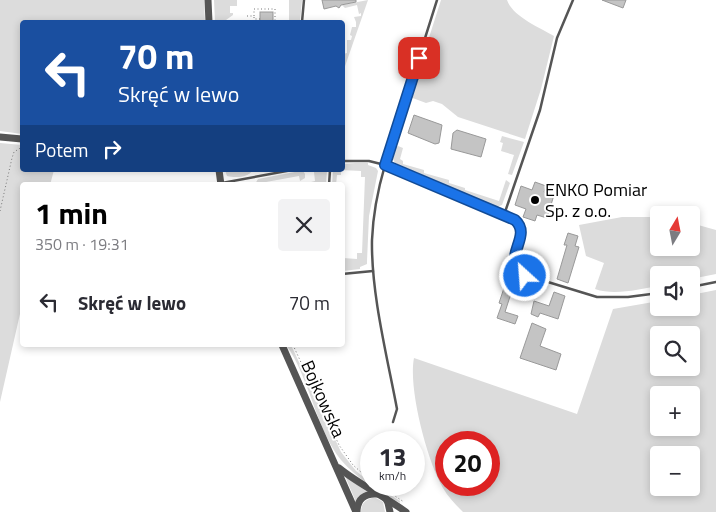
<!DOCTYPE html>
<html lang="pl">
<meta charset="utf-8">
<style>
body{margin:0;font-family:"Titillium Web",sans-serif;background:#f2f2f3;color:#2b2b33;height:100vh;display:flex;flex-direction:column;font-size:19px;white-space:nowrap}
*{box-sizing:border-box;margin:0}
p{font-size:16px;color:#7c7c81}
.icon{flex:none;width:28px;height:28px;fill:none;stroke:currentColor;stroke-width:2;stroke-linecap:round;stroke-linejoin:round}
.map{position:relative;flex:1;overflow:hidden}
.details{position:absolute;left:20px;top:182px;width:325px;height:165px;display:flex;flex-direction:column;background:#fff;border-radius:5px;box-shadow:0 2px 8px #0003}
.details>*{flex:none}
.top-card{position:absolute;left:20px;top:20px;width:325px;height:152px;border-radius:5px;box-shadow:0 2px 8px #0003;background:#1a4fa0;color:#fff;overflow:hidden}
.needle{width:32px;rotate:10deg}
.fabs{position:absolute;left:650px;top:206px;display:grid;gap:10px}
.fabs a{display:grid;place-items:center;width:50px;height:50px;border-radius:5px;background:#fff;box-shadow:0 2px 8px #0003;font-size:25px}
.speed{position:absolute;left:360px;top:431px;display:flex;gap:10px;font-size:25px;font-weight:700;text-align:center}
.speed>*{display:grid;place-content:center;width:65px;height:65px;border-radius:50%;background:#fff;box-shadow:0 2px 8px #0003;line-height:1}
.speed small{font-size:12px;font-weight:400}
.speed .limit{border:8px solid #d22;background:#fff;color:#111}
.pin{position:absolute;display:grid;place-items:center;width:42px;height:42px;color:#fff;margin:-21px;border-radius:10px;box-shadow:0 2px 8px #0006}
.me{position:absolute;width:55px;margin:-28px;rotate:334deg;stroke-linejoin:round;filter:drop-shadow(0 0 4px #0008)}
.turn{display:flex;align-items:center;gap:18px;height:105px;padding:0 15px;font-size:22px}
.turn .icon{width:65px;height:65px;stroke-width:2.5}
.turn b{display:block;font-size:35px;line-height:42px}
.then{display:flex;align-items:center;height:48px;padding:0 15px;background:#0003;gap:10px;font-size:19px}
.round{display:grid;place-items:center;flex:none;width:52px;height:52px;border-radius:5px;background:#f2f2f3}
.summary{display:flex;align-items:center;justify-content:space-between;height:85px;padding:0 15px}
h1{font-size:30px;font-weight:700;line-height:38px;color:#000}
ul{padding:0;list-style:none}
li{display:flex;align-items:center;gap:15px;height:70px;padding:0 15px}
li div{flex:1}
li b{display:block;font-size:19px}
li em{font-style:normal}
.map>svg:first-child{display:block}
</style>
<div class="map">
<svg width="716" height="512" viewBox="0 0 716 512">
<rect width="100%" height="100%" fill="#fff"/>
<g fill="#dcdcdc" fill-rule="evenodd">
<polygon points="0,0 204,0 205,22 22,22 22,134 0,131"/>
<polygon points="214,0 237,0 237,6 230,6 230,13 233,13 233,15 226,20 226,22 215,22"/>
<polygon points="289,0 302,0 300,22 289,22"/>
<polygon points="368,0 343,72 343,54 347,53 347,40 351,40 352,36 350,35 352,27 356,27 356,22 354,17 361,16 361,13 359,14 357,5 345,8 342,5"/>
<path d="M441,0H507C512,16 540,28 554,36L541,89L525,139L458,117L442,104L433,101L426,103L410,97Z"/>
<polygon points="502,136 524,142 512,175 508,174 514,155 501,151 503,143 500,142"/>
<polygon points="0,143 22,145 22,170 54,170 50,185 22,185 22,305 0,402"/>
<polygon points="398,146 403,148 400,159 403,161 403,164 424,170 424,173 449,180 449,183 465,188 465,190 499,201 506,180 510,183 502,205 497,207 395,163 392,157 396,147"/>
<polygon points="355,163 368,163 368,165 376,168 378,171 369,216 367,261 367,264 360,267 360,269 343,271 343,258 357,259 357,253 362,253 365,177 361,177 361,171 341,170 341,175 337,175 336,185 332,185 333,170 342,170 343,164"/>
<path d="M225,170H253C248,178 235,178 227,176Z"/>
<polygon points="311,170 327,170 326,185 311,185 311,182 315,181 314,172 312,172"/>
<polygon points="300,171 303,171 305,174 305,178 300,181 299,176 255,184 258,179"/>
<path d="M622,217H659V248H691V223L716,230V274L691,279V275H659V286C639,289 615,296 595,289L604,263L586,256L579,225Z"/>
<path d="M716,290V512H463C456,505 448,497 443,488C427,461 408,388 414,358L577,414L613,309L659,301V308H691V295ZM659,335H691V368H659ZM659,395H691V428H659ZM446,442H489V485H446ZM659,455H691V488H659Z"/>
<path d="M286,345H291L341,452L356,471L371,483V485H374L400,501V503C379,491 357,479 341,460C315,427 310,378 286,345Z"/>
<polygon points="345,476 367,492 356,502"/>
<path d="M372,498H376L383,502L385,512H361C361,504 365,500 372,498Z"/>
</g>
<g fill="#c4c4c4" stroke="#999">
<polygon points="322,0 356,0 356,2 341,5 339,8 336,6 324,9"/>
<polygon points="602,0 626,0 623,8"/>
<rect x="260" y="12" width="13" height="10"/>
<polygon points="414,115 442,125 439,143 435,144 408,133"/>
<polygon points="457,130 486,139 481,157 451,149 453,133"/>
<polygon points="535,182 546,186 544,192 554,195 547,218 537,215 535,221 523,217 526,209 515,205 521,186 532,190"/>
<polygon points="568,233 578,236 575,246 579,247 568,283 557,279 567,245 564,245"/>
<polygon points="506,282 514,284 505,312 518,316 515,324 497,318 502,304 499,303"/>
<polygon points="554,292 565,296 558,319 540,313 538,317 531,314 534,301 549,306"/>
<polygon points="532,323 546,329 540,346 561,354 556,370 520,358"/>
</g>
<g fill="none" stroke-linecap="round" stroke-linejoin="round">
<g stroke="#777" stroke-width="1" stroke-dasharray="1 2.5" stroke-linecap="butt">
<polyline points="247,16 254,16 254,9 275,9 275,22"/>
<polyline points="254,17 254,19 260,19"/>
<polyline points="0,211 12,158 14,152 22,147"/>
<polyline points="293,345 339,445 353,465 371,481"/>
<polyline points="378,485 404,502"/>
</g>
<g stroke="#555" stroke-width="2.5">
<polyline points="302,22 304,0"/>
<path d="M342,161H369L393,167L515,220C534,237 498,259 525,275L597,297H628L659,293"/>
<polyline points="222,183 292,170"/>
<polyline points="329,185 330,170"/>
<polyline points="504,215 540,110 557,38 573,0"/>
<polyline points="342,274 373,271"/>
<polyline points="691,287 716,282"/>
<path d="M393,422L397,409C387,356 371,293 372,240C373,214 378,189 385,165L437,0"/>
</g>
<g stroke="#555" stroke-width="7">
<polyline points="208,0 209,22"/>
<polyline points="0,137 22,139"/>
<polyline points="219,170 221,185"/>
<polyline points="282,345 356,512"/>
<path d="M339,468C360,485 384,496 406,512"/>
<polyline points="386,499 388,503 390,512"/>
<path d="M357,512C357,499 365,493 377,494"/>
</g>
</g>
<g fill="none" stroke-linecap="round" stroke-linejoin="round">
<defs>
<path id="route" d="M419,58L385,165L515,220C534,237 498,259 525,276"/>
</defs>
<use href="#route" stroke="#114b97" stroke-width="12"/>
<use href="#route" stroke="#1a73e8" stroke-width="9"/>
</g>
<circle fill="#000" stroke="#fff" stroke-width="2" cx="535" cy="200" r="5"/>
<g text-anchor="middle" stroke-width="4" stroke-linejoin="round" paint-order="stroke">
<g font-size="18" fill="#000" stroke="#fff" text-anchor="start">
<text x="545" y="196">ENKO Pomiar<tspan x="545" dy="21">Sp. z o.o.</tspan></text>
</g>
<g font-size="18" fill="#000" stroke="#fff">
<text transform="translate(323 399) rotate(66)" y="6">Bojkowska</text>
</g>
</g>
</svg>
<div class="fabs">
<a><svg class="needle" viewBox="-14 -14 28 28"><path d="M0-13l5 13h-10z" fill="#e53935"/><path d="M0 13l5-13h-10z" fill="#7c7c81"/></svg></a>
<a><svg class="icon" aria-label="sound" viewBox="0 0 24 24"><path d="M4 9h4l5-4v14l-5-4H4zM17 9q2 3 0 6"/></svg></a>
<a><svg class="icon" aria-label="search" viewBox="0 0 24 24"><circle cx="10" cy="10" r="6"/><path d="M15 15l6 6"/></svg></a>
<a>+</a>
<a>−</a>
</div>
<div class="speed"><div>13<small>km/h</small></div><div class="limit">20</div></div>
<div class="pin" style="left:419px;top:58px;background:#d93025"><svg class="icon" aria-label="arrive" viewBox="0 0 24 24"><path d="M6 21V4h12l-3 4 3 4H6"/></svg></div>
<svg class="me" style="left:525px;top:276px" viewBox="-20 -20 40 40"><circle r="17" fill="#1a73e8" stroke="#fff" stroke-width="3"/><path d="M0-11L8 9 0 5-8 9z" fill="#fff"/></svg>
<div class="top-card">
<div class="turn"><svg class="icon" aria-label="left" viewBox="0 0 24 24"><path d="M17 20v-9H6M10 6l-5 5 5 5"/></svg><div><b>70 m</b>Skręć w lewo</div></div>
<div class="then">Potem<svg class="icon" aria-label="right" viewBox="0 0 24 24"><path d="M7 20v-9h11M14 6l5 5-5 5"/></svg></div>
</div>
<section class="details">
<div class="summary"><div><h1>1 min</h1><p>350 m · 19:31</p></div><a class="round"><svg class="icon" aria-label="close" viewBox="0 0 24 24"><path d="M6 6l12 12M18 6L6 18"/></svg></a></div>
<ul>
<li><svg class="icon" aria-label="left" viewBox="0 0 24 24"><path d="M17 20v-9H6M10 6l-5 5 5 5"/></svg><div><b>Skręć w lewo</b></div><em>70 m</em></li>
</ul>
</section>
</div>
